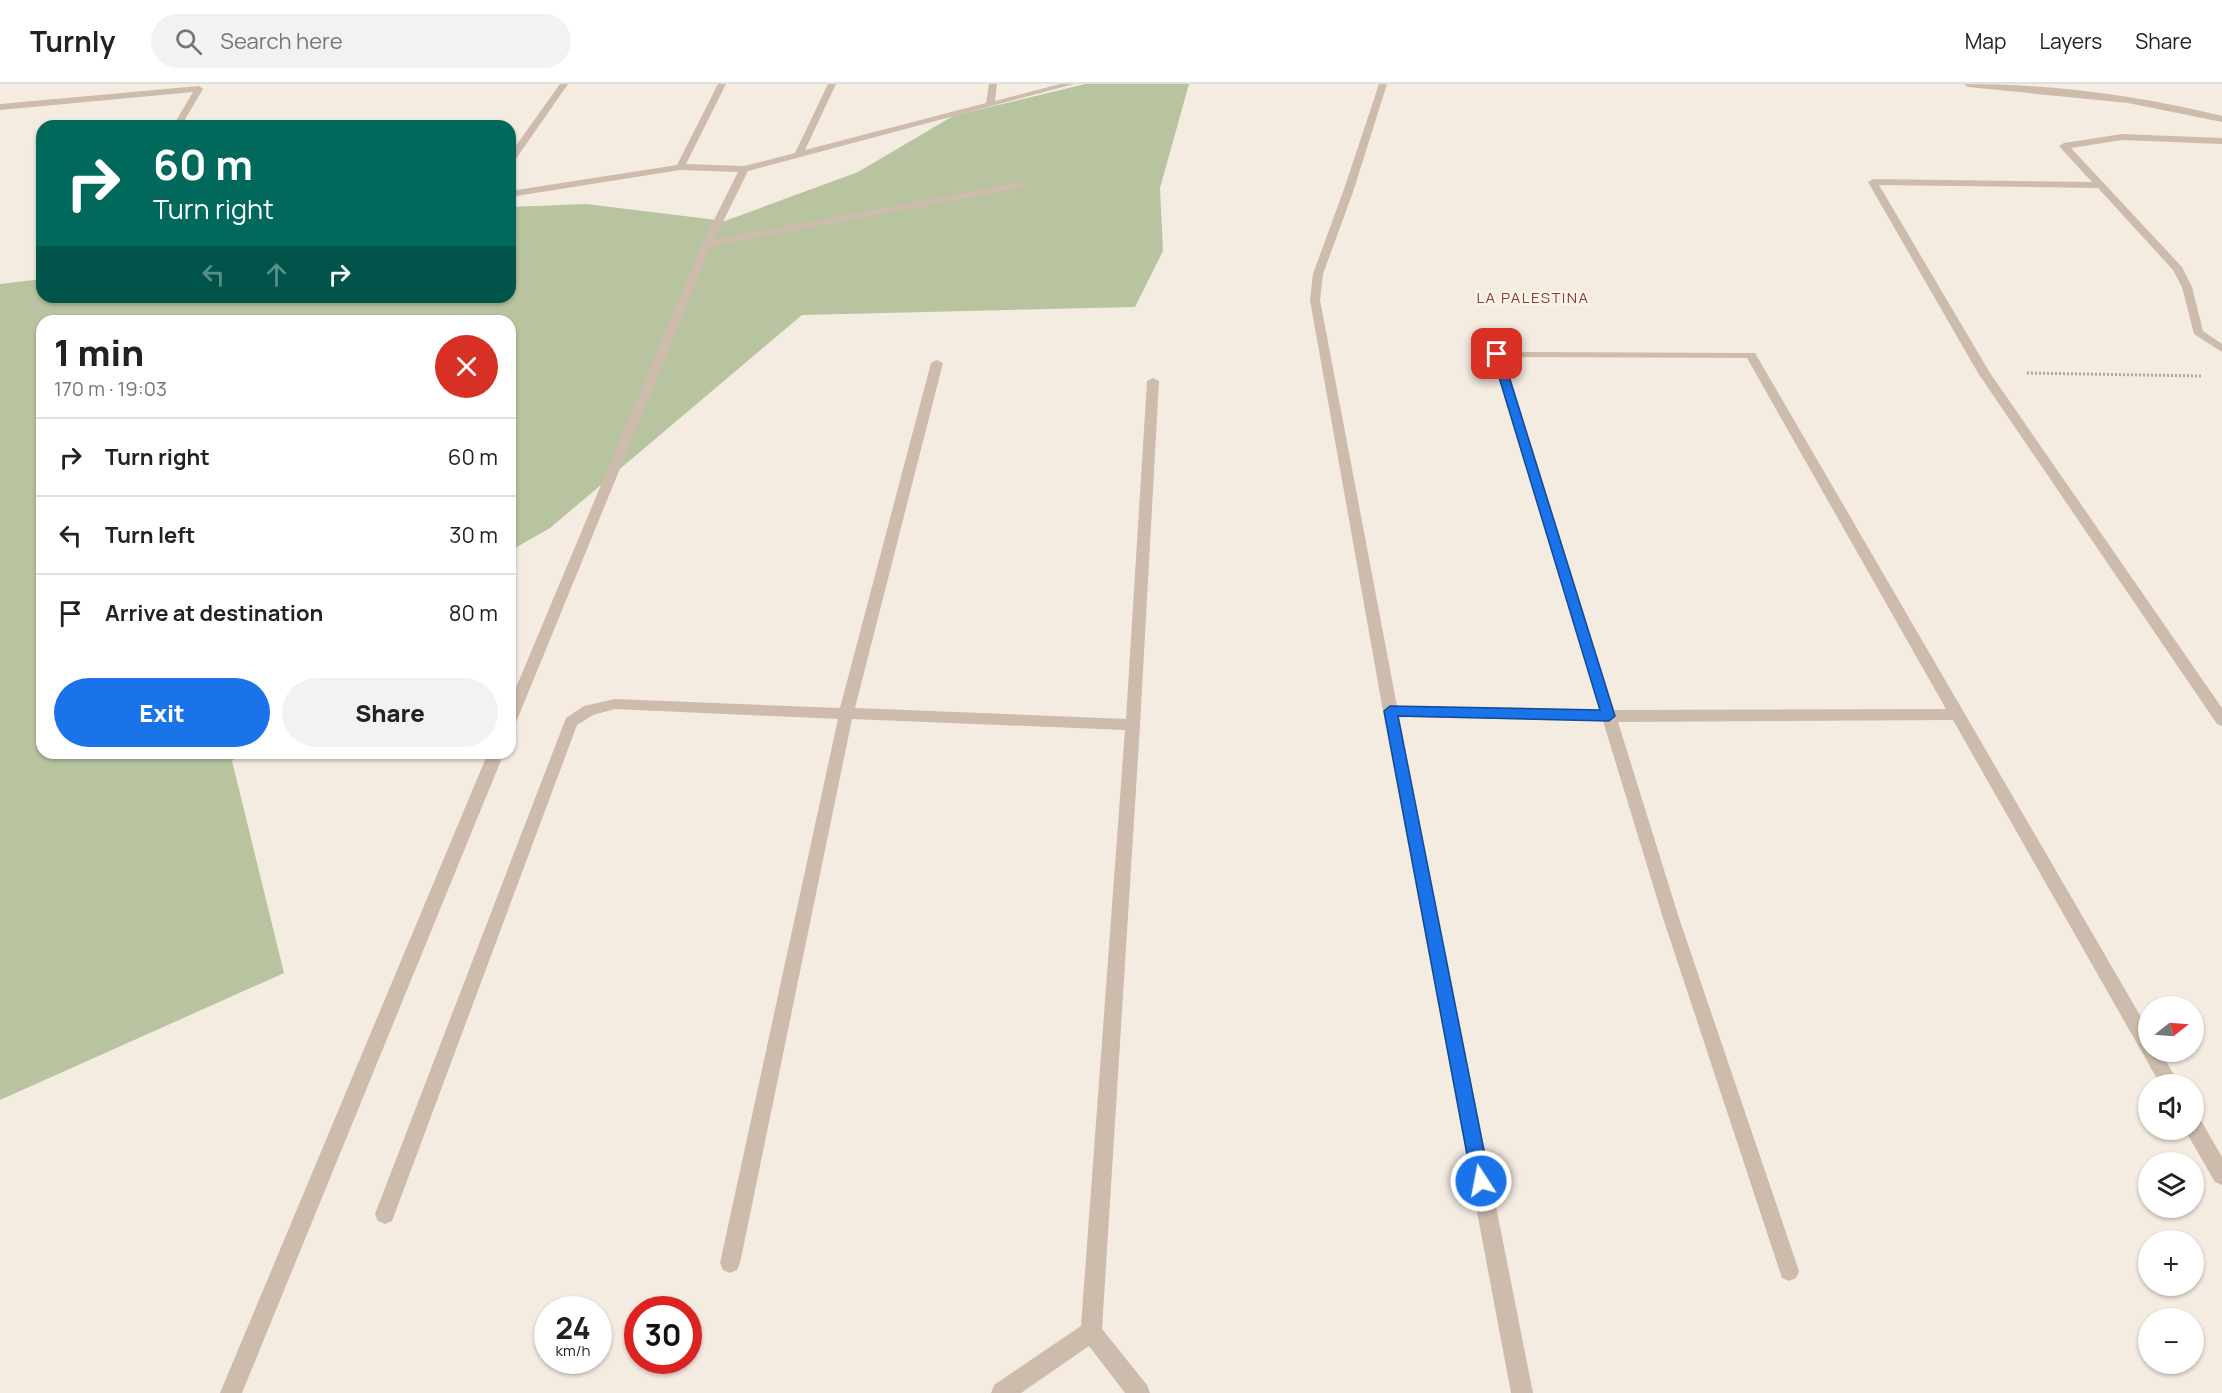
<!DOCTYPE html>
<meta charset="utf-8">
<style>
body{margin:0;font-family:Manrope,sans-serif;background:#f2f2f2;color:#222;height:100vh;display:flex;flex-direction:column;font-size:22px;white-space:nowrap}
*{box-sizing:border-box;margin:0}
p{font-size:20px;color:#767676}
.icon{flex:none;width:33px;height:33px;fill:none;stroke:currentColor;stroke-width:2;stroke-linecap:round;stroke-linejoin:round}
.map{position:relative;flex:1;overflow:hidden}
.drawer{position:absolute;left:36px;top:231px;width:480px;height:444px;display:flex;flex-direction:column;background:#fff;border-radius:18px;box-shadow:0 2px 4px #0004}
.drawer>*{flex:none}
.hud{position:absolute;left:36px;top:36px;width:480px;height:183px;border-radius:18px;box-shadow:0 2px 4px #0004;background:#00695c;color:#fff;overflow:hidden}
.needle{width:39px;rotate:73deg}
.fabs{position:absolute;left:2138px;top:912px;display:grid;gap:12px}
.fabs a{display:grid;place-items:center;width:66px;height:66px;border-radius:50%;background:#fff;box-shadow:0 2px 4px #0004;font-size:30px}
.speed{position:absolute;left:534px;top:1212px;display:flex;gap:12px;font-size:30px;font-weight:700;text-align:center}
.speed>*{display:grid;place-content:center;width:78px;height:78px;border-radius:50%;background:#fff;box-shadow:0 2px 4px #0004;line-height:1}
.speed small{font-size:15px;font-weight:400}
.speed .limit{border:9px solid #d22;background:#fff;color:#111}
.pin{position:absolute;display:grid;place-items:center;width:51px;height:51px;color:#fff;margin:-26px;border-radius:12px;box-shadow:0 3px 9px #0006}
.me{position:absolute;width:66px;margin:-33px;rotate:349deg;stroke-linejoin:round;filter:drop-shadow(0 0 4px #0008)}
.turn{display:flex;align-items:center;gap:21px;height:126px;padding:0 18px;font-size:27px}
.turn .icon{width:78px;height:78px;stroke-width:2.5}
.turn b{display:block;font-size:42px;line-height:51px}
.lanes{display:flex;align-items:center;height:57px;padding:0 18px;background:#0003;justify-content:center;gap:30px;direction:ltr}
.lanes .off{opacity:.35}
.round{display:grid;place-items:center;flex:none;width:63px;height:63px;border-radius:32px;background:#f2f2f2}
.overview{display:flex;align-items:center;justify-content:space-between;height:102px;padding:0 18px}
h1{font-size:36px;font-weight:800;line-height:45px}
.primary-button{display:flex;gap:12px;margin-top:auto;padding:12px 18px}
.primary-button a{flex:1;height:69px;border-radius:36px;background:#1a73e8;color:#fff;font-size:24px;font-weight:800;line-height:69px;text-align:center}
.primary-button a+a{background:#f2f2f2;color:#222}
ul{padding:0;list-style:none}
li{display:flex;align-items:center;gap:18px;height:78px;padding:0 18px;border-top:2px solid #e0e0e0}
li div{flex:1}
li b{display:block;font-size:22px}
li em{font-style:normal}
header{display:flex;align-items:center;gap:36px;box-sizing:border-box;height:84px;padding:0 30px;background:#fff;border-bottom:2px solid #e0e0e0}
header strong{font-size:28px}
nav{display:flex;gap:33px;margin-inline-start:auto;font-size:21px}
.search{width:420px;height:54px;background:#f2f2f2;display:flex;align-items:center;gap:15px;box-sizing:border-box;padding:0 21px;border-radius:33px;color:#767676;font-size:22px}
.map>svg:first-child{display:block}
</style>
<header>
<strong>Turnly</strong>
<div class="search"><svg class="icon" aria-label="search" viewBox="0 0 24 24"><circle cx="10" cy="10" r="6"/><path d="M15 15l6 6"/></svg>Search here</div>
<nav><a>Map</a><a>Layers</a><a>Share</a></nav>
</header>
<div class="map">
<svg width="2222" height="1309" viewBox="0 0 2222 1309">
<rect width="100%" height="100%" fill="#f4ebe1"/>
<polygon fill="#b8c4a0" points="1085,0 1189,0 1160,104 1163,167 1135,223 802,231 550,444 510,467 510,237 42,237 42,669 240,669 232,677 284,889 0,1016 0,200 42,195 42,213 510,213 510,123 586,120 725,137 858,88 953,32"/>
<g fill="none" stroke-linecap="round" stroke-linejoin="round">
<polyline stroke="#b9a596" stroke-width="3" stroke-dasharray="2 2" stroke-linecap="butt" points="2027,289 2202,292"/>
<polygon fill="#cdbbac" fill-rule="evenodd" points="1022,98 1027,101 1025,103 707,163 702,160 707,157"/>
<g fill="#cdbbac" fill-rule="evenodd">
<polygon points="560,0 568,0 513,79 510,80 510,70"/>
<polygon points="718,0 726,0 686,80 744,82 795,69 828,0 836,0 805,66 986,19 989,0 997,0 995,17 1060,0 1074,0 748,87 712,160 517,636 515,640 510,642 510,618 702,160 738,88 680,86 510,113 510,107 677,81"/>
<path d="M1379,0H1387L1353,108L1323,190L1320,216L1397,622L1600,626L1491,270L1493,268L1755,269L2148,945V968H2161L2179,1000H2160L1953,636L1618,638L1679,834L1799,1187L1796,1194L1789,1197L1782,1194L1663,834L1603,637L1399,633L1533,1309H1511L1383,627L1310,216L1313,190L1343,108ZM1504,273L1747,274L1946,625L1614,626Z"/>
<path d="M1964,0C2050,0 2139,11 2222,32V38L2128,19L1968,3Z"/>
<polygon points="199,2 203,5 181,42 173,42 193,8 0,26 0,20"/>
<polygon points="2122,50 2222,54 2222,60 2122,56 2071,64 2182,183 2192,203 2203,247 2222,260 2222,268 2194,250 2182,203 2173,186 2098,104 1879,101 1990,289 2222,624 2222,642 2217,640 1978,289 1868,98 1873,95 2092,98 2059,62 2064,59"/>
<polygon points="937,276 943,279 855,624 1126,635 1147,297 1153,294 1159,297 1140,641 1102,1245 1147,1301 1150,1309 1125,1309 1089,1262 1021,1309 991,1309 994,1301 1081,1242 1125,646 852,635 740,1179 737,1186 730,1189 723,1186 720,1179 838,635 615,625 593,631 577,641 392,1137 385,1140 378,1137 375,1130 566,634 584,622 615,615 840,624 931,279"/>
<polygon points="488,669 504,669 242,1309 220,1309"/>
<polygon points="2193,1032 2200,1035 2222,1073 2222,1101 2215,1098 2185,1046 2193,1046"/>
</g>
</g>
<polygon fill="#1a73e8" stroke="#114b97" stroke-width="1.5" points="1494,268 1502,270 1615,632 1609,637 1398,632 1490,1097 1487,1103 1481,1106 1475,1103 1472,1097 1384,627 1390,622 1600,626 1492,270"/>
<g text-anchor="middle" stroke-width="4.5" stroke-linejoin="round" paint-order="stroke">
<g font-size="15" letter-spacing="1.5" fill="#8c3b22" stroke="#fbf5ee">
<text x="1533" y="219">LA PALESTINA</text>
</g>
</g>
</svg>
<div class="fabs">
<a><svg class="needle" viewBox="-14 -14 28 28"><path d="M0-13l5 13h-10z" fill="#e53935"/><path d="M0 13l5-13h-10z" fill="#767676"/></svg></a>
<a><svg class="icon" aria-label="sound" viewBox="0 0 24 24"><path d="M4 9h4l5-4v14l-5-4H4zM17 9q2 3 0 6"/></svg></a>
<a><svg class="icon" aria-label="layers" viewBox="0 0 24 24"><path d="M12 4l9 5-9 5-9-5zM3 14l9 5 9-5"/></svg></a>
<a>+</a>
<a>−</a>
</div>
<div class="speed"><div>24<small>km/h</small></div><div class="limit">30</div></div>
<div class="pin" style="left:1497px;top:270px;background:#d93025"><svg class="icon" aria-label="arrive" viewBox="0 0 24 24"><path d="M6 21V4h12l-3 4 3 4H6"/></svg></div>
<svg class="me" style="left:1481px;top:1097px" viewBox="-20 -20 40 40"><circle r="17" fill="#1a73e8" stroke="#fff" stroke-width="3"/><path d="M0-11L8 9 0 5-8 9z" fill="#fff"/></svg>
<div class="hud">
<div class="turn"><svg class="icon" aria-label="right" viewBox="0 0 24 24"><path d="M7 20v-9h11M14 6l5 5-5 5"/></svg><div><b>60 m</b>Turn right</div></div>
<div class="lanes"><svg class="icon off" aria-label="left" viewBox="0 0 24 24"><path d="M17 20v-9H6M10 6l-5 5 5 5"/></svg><svg class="icon off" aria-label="ahead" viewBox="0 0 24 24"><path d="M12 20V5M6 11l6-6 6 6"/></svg><svg class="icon" aria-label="right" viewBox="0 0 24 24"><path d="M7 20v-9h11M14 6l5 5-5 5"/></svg></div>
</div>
<section class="drawer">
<div class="overview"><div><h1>1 min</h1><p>170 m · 19:03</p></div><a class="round" style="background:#d93025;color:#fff"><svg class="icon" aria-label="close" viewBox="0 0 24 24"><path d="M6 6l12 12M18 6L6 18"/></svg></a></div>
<ul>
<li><svg class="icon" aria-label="right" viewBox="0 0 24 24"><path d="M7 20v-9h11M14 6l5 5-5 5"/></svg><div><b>Turn right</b></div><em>60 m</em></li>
<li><svg class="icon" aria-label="left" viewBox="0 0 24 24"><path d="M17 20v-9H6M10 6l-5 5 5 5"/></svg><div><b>Turn left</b></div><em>30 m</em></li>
<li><svg class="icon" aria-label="arrive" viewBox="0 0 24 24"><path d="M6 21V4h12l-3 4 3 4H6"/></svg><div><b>Arrive at destination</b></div><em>80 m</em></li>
</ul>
<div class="primary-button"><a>Exit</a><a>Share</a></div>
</section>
</div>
